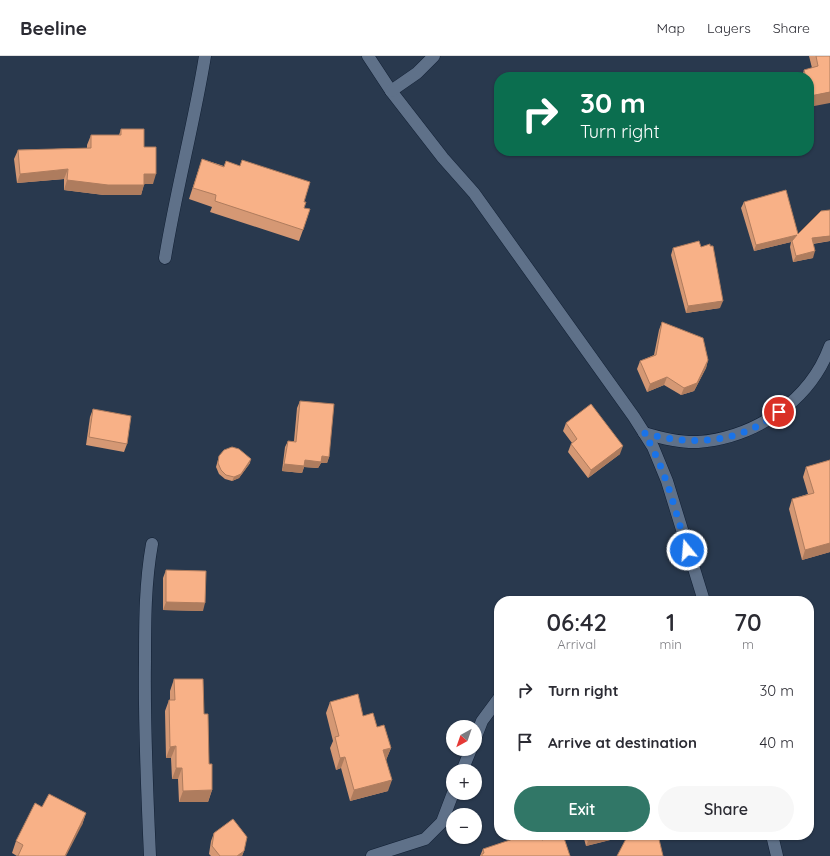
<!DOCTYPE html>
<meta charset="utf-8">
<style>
body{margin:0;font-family:Quicksand,sans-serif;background:#f7f7f7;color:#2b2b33;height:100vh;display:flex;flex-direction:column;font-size:15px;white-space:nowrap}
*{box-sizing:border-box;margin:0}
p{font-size:13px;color:#7c7c81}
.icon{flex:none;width:22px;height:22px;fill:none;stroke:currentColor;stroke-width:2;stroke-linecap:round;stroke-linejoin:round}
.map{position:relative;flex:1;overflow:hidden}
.details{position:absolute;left:494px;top:540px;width:320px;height:244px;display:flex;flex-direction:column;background:#fff;border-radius:16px;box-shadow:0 1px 3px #0004}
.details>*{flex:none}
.hud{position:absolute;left:494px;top:16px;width:320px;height:84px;border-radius:16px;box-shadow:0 1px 3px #0004;background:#0b6e4f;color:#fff;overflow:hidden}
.needle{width:26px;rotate:220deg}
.controls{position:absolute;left:446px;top:664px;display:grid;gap:8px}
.controls a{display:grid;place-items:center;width:36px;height:36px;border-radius:50%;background:#fff;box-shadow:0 1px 3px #0004;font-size:20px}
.pin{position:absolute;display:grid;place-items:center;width:34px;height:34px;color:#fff;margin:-17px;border:2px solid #fff;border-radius:50%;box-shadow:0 1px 4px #0007}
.me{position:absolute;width:44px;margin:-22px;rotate:343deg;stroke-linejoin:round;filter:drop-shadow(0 0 3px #0008)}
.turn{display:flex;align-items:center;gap:14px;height:84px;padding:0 20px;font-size:18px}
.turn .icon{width:52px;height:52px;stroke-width:2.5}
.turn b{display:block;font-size:28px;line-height:34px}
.eta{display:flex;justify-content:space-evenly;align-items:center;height:68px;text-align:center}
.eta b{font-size:24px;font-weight:600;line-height:28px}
.cta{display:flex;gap:8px;margin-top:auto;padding:8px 20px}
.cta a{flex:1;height:46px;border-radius:24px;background:#317767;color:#fff;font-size:16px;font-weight:600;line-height:46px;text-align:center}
.cta a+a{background:#f7f7f7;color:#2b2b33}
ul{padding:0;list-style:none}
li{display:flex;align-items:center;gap:12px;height:52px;padding:0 20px}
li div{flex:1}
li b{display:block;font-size:15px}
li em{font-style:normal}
header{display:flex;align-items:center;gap:24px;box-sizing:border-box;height:56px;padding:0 20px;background:#fff;border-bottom:1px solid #e1e1e2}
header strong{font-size:19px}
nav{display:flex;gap:22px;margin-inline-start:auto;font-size:14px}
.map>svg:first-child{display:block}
</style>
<header>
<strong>Beeline</strong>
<nav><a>Map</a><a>Layers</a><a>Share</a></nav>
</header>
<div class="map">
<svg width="830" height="800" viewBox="0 0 830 800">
<rect width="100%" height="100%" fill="#29394e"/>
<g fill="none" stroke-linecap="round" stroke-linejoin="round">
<defs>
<g id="street">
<polyline points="368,0 391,35 443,102 474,137 634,361 653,391 667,425 704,545"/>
<polyline points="391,35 417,17 434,0"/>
<path d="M165,202C176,134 194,68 205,0"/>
<path d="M644,377C661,382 681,387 698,386C756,381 810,345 830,290"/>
<polyline points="475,683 482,665 499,642"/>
<polyline points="462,715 471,693"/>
<polyline points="772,779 777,800"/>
<path d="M150,800C147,735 144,671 145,606C145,566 145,527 152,488"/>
<polyline points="372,800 425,783 442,766 453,737"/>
</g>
</defs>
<use href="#street" stroke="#111f33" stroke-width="13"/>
<use href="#street" stroke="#5f7189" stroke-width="12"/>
</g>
<g fill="#d59874">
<polygon points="809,0 830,0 809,51 809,21 802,21 804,14 812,12"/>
<polygon points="121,73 144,91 153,128 144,128 141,139 104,139 64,134 64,123 17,127 14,103 18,94 87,92 87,89 91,79 119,79"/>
<polygon points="202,103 224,110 226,105 304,146 304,152 303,174 299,185 210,156 212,151 189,143"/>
<polygon points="744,146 798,178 830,185 813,188 813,202 793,206 790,191 791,186 754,195 741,152"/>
<polygon points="673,192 720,252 686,257 671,199"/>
<polygon points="662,266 708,304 706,312 694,335 681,339 664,329 647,336 637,313 640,305 654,299 659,274"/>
<polygon points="300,345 329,401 327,407 321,407 318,412 304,411 302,417 282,415 285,391 288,385 294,385 297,352"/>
<polygon points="93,353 127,388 124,396 86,389 90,361"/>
<polygon points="566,367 620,398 588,422 568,396 571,388 572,387 563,375"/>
<polygon points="219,400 250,407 239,422 232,425 225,423 219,418 216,411"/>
<polygon points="830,404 830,496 802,504 789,453 792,443 808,438 803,421 806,411"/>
<polygon points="166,514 203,555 163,554 163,522"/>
<polygon points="174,623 204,658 212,734 208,746 179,746 178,723 172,723 171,702 166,702 165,655 169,644 170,644 170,635"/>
<polygon points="330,646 363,660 391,692 386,704 388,735 350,745 341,712 336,714 330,692 333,685 326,657"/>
<polygon points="42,751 86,757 82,769 17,800 12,797 16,785"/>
<polygon points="214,777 244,795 242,800 211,800 209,798 211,785"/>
<polygon points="583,779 615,779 614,783 586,790"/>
<polygon points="542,784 570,800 480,800 483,793"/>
</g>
<g fill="#ae7c5e">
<polygon points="830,36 830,47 809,51 809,43 810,40"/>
<polygon points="68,113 64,123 17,127 20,118"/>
<polygon points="144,118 156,118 153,128 141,128"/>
<polygon points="67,124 144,129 141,139 104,139 64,134"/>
<polygon points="797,179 792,185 791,186 754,195 756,189"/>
<polygon points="830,180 830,185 809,188 812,182"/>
<polygon points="815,195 813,202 793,206 796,200"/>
<polygon points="723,245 720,252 686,257 688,250"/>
<polygon points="708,304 706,312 694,335 681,339 684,332"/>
<polygon points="667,321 664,329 647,336 650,328"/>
<polygon points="623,390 620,398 588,422 591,414"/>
<polygon points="322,400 329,401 327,407 321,407 318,412 304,411 302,417 282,415 284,408"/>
<polygon points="251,403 250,407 239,422 232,425 234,421"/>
<polygon points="830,487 830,496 802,504 805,494"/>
<polygon points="166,546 205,547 203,555 163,554"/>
<polygon points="176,690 171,702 166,702 170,691"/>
<polygon points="391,692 386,704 379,706 383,694"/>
<polygon points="345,701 341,712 336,714 340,702"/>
<polygon points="176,712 182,712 178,723 172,723"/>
<polygon points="392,724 388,735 350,745 354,734"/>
<polygon points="212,734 208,746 179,746 183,735"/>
<polygon points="86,757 82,769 66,800 65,800"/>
<polygon points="608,779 615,779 614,783 586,790 588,785"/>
<polygon points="244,795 242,800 237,800"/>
</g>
<g fill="#f8b187" stroke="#ae7c5e">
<polygon points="816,0 830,0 830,36 810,40 809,36 809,21 806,21 804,14 818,10"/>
<polygon points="121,73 144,73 144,91 156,91 156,118 144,118 144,129 108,129 67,124 68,113 20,118 18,94 91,92 91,79 121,79"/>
<polygon points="202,103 224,111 226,105 240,110 242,104 310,126 304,146 306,146 304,152 310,153 303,174 215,145 216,139 193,132"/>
<polygon points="786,134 798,178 821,155 830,154 830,180 812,182 815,195 796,200 792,185 797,179 756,189 744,146"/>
<polygon points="699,185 701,191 710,188 710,190 713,190 723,245 688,250 673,192"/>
<polygon points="662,266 703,282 708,304 697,327 684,332 667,321 650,328 640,305 656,299"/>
<polygon points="300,345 334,348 329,401 322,400 321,406 305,404 304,410 284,408 288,385 296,386"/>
<polygon points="591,348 623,390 591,414 571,388 577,383 566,367"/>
<polygon points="93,353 131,360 127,388 89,381"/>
<polygon points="232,391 239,393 251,403 241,418 234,421 226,419 221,414 218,407 219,400 224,394"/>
<polygon points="830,404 830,487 805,494 792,443 814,437 806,411"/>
<polygon points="166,514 206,515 205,547 166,546"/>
<polygon points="174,623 203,623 204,658 208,658 209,708 212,708 212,734 183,735 182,712 176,712 176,690 170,691 169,644 175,644"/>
<polygon points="358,638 363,660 373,657 377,671 384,669 391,692 383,694 392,724 354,734 345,701 340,702 335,681 339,680 330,646"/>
<polygon points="49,738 86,757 65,800 18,800 23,789 16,785 35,747 42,751"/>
<polygon points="233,763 247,781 244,795 237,800 220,800 212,790 214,777"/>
<polygon points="525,779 540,779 542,784 556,779 563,779 570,800 482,800 482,798 484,797 483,793"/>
<polygon points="587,779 608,779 588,785"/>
<polygon points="628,779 658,779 663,800 617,800"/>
</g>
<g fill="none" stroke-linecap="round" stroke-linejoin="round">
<path stroke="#1a73e8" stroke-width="7" stroke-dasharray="0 12.6" d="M687,494C675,454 666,413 644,377C693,390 738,388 779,356"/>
</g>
</svg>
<div class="controls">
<a><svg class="needle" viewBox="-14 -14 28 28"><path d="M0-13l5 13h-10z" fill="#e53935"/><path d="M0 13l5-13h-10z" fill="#7c7c81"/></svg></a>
<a>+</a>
<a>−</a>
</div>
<div class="pin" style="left:779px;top:356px;background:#d93025"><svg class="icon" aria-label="arrive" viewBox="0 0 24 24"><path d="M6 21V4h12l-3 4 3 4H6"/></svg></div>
<svg class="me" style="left:687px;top:494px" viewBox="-20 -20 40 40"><circle r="17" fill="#1a73e8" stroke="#fff" stroke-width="3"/><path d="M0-11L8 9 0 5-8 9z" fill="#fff"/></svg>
<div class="hud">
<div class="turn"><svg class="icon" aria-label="right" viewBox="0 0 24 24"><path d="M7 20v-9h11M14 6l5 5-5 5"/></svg><div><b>30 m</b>Turn right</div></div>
</div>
<section class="details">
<div class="eta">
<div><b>06:42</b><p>Arrival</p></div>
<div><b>1</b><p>min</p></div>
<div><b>70</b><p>m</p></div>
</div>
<ul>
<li><svg class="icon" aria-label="right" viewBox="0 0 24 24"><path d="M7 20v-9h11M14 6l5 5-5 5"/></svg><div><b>Turn right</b></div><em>30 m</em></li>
<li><svg class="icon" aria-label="arrive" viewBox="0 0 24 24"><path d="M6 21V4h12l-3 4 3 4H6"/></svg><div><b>Arrive at destination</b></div><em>40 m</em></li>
</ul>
<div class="cta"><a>Exit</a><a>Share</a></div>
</section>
</div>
